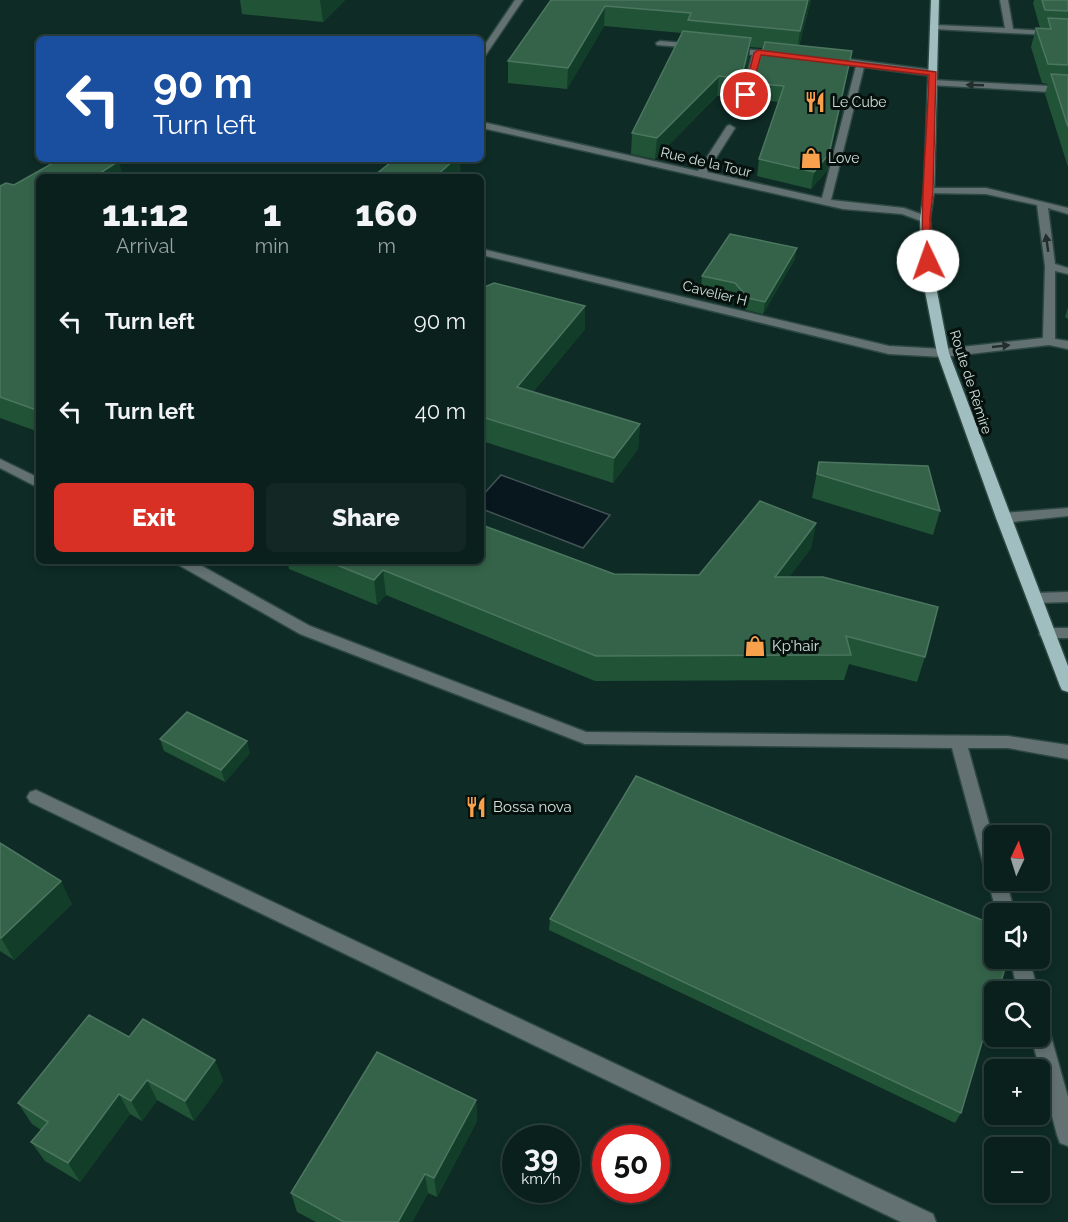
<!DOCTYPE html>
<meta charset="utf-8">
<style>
body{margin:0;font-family:Raleway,sans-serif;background:#132825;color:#f1f3f6;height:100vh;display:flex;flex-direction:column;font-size:22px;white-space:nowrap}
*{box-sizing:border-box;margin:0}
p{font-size:20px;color:#99a3a3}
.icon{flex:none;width:33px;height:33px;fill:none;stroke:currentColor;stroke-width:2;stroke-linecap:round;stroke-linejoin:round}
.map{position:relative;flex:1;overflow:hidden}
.details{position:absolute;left:36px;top:174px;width:448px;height:390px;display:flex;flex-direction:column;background:#0a201c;border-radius:9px;box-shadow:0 3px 9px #0003,0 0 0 2px #2a3e3b}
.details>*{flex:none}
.top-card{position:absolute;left:36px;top:36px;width:448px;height:126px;border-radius:9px;box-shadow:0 3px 9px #0003,0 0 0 2px #2a3e3b;background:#1a4fa0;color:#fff;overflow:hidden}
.needle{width:39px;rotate:4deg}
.controls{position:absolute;left:984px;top:825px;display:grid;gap:12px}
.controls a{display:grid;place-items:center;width:66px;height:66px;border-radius:9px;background:#0a201c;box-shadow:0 3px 9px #0003,0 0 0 2px #2a3e3b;font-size:30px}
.speed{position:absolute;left:502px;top:1125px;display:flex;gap:12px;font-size:30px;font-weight:700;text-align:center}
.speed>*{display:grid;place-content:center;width:78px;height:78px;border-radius:50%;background:#0a201c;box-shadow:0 3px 9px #0003,0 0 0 2px #2a3e3b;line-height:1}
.speed small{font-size:15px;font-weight:400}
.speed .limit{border:9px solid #d22;background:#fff;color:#111}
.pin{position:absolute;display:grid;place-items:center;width:51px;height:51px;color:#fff;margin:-26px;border:3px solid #fff;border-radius:50%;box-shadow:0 2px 6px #0007}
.me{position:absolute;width:66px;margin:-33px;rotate:357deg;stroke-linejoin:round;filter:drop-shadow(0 0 4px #0008)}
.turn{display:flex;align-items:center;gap:21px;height:126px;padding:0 18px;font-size:27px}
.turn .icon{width:78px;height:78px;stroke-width:2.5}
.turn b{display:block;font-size:42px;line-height:51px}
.eta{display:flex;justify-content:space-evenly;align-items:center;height:102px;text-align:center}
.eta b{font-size:36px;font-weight:800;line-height:42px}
.action{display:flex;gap:12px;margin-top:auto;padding:12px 18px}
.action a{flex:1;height:69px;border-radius:9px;background:#d93025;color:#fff;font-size:24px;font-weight:800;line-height:69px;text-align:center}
.action a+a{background:#132825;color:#f1f3f6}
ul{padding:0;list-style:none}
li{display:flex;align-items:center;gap:18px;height:90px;padding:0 18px}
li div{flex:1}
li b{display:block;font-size:22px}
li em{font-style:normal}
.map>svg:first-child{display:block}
</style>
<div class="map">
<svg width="1068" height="1222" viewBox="0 0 1068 1222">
<rect width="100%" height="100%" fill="#0e2b25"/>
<polygon fill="#07171d" stroke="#435356" stroke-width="1.5" points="501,475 610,515 583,548 482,509 482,496"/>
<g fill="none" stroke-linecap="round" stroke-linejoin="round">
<defs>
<g id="minor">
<polygon points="515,0 523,0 485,56 482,56 482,49"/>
<polygon points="1000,0 1008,0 1013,29 1068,32 1068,36 934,29 930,27 934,25 1005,28"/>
<polygon points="660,41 695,44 699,46 695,48 657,45 656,43"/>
<polygon points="728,48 781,52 785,55 781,58 761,55 750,95 746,98 742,95 752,55 728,52"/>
<polygon points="832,57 933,70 937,73 933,76 864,67 831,200 904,208 929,217 929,221 921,221 902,214 843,209 482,128 482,122 698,171 727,126 730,125 735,128 707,172 822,198 856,66 829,62 828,60"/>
<polygon points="933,80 1068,87 1068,93 930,85 929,83"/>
<polygon points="929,188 986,188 1068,208 1068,214 1048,208 1055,264 1068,268 1068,274 1055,271 1055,339 1068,341 1068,349 1049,345 943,357 889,354 482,255 482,249 889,346 943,349 1043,338 1045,266 1037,205 986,194 925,193 924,191"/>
<polygon points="0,459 39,478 39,488 0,468"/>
<polygon points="1068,508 1068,516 1003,523 996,518 1003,513"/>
<polygon points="175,561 193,561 310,626 586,732 1008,736 1068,745 1068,759 1008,748 968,748 994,842 994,880 1006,880 1015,914 997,914 952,748 585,744 300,634 177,564"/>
<polygon points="1068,592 1068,602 1034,603 1027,598 1034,593"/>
<polygon points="1047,628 1068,628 1068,638 1042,638 1039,634 1042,630"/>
<polygon points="36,790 933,1214 936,1222 901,1222 30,802 27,797 30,792"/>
<polygon points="1010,958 1029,958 1038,992 1018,992"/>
<polygon points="1040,1024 1047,1026 1050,1033 1068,1097 1068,1146 1060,1143 1057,1135 1031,1036 1040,1036"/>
</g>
<polygon id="major" points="931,0 939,0 934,191 930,219 935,281 949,353 1068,666 1068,692 1062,690 1060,686 996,518 937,353 923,281 920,219 924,191"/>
</defs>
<use href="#minor" stroke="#2d4842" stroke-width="3"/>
<use href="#major" stroke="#2d4842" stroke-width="3"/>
<use href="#minor" fill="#637172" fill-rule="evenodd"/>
<use href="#major" fill="#a0bdbf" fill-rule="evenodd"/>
</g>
<g fill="#215437">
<polygon points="240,0 345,0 323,22 242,14"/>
<polygon points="551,0 811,0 799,46 852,51 827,171 811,189 757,176 759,159 779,102 749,99 751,83 754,80 763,48 750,47 749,57 744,77 745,79 743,98 717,96 655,159 631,154 632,133 682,33 604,26 567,89 508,83 508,61"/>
<polygon points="1034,0 1068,0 1068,167 1045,94 1048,84 1042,83 1031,47 1036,28 1040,28 1033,3"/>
<polygon points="39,177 39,432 0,418 0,186 14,185"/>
<polygon points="795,259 763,314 746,310 734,295 701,287 702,276"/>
<polygon points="482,288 585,306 585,329 533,392 640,424 638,449 613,483 482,441"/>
<polygon points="1068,307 1068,319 1065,317"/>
<polygon points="819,462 940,511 933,535 812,498"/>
<polygon points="816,523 811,548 789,577 925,657 917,682 849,664 844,680 595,681 386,595 377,605 289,569 288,563 284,561 482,561 614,574 699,575"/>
<polygon points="160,739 250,753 225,782 164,751"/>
<polygon points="0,843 72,904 14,960 0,951"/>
<polygon points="550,919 961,1113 955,1123 549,930"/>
<polygon points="129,1037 215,1060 223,1081 194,1121 157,1100 142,1121 130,1114 80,1182 45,1161 31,1142 41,1130 32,1124 18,1103"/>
<polygon points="476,1100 477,1121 437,1197 428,1193 412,1222 316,1222 297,1212 291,1193"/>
</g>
<g fill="#123d29">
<polygon points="320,0 345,0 323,22"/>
<polygon points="808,0 811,0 797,52 800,31"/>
<polygon points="605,6 604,26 567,89 568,68"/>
<polygon points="751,38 749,57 744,78 742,78"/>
<polygon points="852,51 827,171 811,189 814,172"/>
<polygon points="719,76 717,96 655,159 657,138"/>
<polygon points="455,159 460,159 461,176 460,177 435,177"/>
<polygon points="119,161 123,177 94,177"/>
<polygon points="797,248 795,259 763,314 765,302"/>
<polygon points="585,306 585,329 517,411 517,387"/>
<polygon points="640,424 638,449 613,483 614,458"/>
<polygon points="816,523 811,548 771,602 775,577"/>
<polygon points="383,570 386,595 377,605 374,580"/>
<polygon points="247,741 250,753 225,782 221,770"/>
<polygon points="61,881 72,904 14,960 1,938"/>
<polygon points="215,1060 223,1081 194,1121 185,1101"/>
<polygon points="147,1080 157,1100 142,1121 131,1101"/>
<polygon points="119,1094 130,1114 80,1182 68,1163"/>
<polygon points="476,1100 477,1121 437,1197 434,1178"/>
<polygon points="425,1174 428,1193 412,1222 398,1222"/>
</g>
<g fill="#346349" stroke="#4c7660" stroke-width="1.5">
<polygon points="551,0 808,0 800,31 688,20 691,13 605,6 568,68 508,61"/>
<polygon points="1042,0 1068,0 1068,11 1045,10"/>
<polygon points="1048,18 1068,19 1068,65 1048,64 1036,28 1051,29"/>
<polygon points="683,31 751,38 742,75 745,79 719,76 657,138 632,133"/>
<polygon points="765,42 852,51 829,154 814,172 759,159 784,86 751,83 754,80"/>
<polygon points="1051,74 1068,75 1068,127"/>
<polygon points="60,159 118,159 119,161 94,177 39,177 39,411 0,397 0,186 6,183 14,185"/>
<polygon points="395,159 455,159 435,177 382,177 375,175"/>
<polygon points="730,234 797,248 765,302 748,298 735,283 702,276"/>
<polygon points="494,283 585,306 517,387 640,424 614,458 482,417 482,288"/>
<polygon points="819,462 928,466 940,511 817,474"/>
<polygon points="760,501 816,523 775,577 823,577 938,607 925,657 846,636 851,655 596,656 383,570 374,580 327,561 482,561 482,525 614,574 699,575"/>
<polygon points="187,712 247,741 221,770 160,739"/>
<polygon points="636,776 994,925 994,958 1008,958 998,992 994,992 994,1002 961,1113 550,919"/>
<polygon points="0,843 61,881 1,938 0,938"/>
<polygon points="89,1015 129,1037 143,1019 215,1060 185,1101 147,1080 131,1101 119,1094 68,1163 31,1142 48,1122 18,1103"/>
<polygon points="377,1052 476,1100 434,1178 425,1174 398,1222 344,1222 291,1193"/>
</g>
<defs><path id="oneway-solid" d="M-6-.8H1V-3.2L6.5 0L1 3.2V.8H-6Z" transform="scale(1.5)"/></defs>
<g fill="#222e2c">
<use href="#oneway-solid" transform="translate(975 85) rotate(-178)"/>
<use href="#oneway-solid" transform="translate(1047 243) rotate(-98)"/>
<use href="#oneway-solid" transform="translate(1001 346) rotate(-6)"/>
</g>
<path fill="#d93025" stroke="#8d1f18" stroke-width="1.5" d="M758,50L936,72L933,191L930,219L931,263L923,261C920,199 927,137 929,75L761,55L750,95L743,97L754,53Z"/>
<defs>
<symbol id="restaurant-bare" viewBox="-9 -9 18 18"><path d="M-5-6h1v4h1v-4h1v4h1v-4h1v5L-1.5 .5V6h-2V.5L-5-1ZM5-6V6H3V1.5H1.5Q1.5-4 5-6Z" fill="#f8a04b" stroke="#06110e" stroke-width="2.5" paint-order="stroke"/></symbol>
<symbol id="shop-bare" viewBox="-9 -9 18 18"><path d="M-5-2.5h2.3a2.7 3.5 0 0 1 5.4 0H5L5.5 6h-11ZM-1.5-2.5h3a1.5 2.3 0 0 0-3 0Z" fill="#f8a04b" stroke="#06110e" stroke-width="2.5" paint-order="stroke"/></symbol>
</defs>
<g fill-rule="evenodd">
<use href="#restaurant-bare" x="800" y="87" width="30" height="30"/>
<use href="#shop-bare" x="796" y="143" width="30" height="30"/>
<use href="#shop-bare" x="740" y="631" width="30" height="30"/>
<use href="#restaurant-bare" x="461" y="792" width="30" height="30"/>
</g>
<g text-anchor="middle" stroke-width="6" stroke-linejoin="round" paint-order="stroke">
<g font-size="14" fill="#cfe0db" stroke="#06110e" text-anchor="start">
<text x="832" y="107">Le Cube</text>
<text x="828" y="163">Love</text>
</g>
<g font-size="14" fill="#cfe0db" stroke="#06110e">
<text transform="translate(706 162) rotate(13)" y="5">Rue de la Tour</text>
<text transform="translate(715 293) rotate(14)" y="5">Cavelier H</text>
<text transform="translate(971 382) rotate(72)" y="5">Route de Rémire</text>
</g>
<g font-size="15" fill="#cfe0db" stroke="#06110e" text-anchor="start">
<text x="772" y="651">Kp'hair</text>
<text x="493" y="812">Bossa nova</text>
</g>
</g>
</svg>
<div class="controls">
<a><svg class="needle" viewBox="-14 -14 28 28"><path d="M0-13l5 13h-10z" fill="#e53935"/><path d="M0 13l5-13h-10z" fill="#99a3a3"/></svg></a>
<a><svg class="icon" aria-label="sound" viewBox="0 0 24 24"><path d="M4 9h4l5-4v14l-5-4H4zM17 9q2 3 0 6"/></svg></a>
<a><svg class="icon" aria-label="search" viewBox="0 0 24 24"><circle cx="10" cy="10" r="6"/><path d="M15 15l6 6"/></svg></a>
<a>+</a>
<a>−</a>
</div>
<div class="speed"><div>39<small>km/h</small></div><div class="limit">50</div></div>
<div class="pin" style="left:746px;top:95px;background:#d93025"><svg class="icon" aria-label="arrive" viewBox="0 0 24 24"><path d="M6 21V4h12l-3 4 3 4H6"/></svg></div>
<svg class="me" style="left:928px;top:261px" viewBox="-20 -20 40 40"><circle r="19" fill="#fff"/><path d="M0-13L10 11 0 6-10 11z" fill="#d93025"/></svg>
<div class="top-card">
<div class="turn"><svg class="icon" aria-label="left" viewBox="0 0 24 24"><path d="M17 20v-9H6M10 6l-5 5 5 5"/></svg><div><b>90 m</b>Turn left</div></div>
</div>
<section class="details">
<div class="eta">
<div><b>11:12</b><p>Arrival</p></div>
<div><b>1</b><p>min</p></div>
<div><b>160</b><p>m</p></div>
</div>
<ul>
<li><svg class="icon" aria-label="left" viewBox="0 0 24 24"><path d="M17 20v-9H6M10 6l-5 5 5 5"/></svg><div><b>Turn left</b></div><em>90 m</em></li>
<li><svg class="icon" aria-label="left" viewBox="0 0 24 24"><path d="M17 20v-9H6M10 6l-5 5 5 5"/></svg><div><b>Turn left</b></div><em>40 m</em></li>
</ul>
<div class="action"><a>Exit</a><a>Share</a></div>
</section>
</div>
